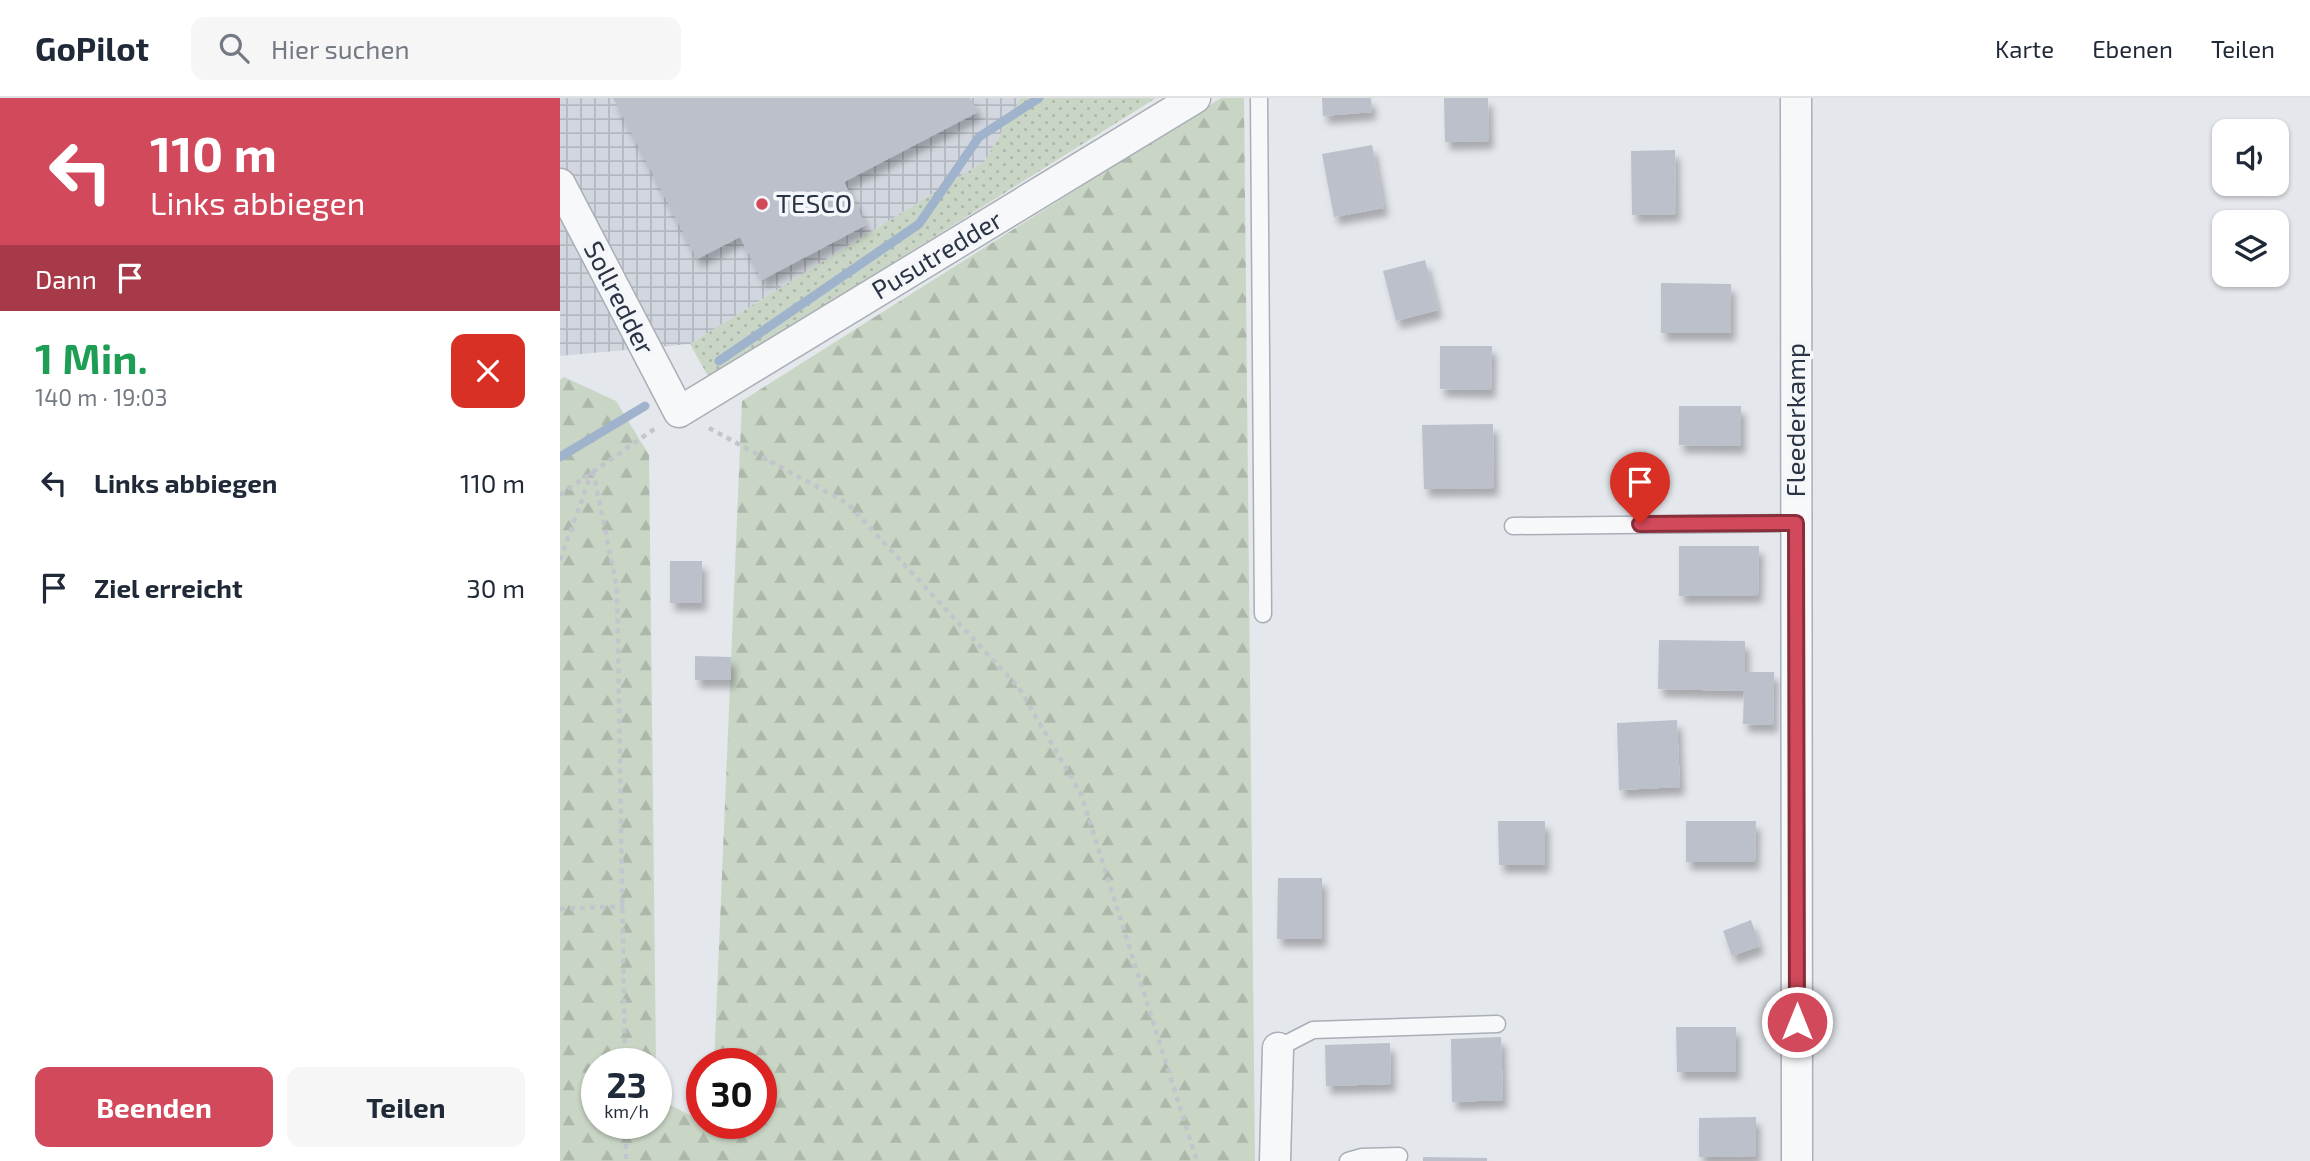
<!DOCTYPE html>
<html lang="de">
<meta charset="utf-8">
<style>
body{margin:0;font-family:"Exo 2",sans-serif;background:#f6f6f7;color:#1f2937;height:100vh;display:flex;flex-direction:column;font-size:26px;white-space:nowrap}
*{box-sizing:border-box;margin:0}
p{font-size:23px;color:#747a83}
.icon{flex:none;width:38px;height:38px;fill:none;stroke:currentColor;stroke-width:2;stroke-linecap:round;stroke-linejoin:round}
.map{position:relative;flex:1;overflow:hidden}
.panel{display:flex;flex-direction:column;background:#fff;width:560px}
.panel>*{flex:none}
.hud{background:#d1495b;color:#fff;overflow:hidden}
.fabs{position:absolute;left:1652px;top:21px;display:grid;gap:14px}
.fabs a{display:grid;place-items:center;width:77px;height:77px;border-radius:14px;background:#fff;box-shadow:0 2px 5px #0004;font-size:35px}
.speed{position:absolute;left:21px;top:950px;display:flex;gap:14px;font-size:35px;font-weight:700;text-align:center}
.speed>*{display:grid;place-content:center;width:91px;height:91px;border-radius:50%;background:#fff;box-shadow:0 2px 5px #0004;line-height:1}
.speed small{font-size:18px;font-weight:400}
.speed .limit{border:10px solid #d22;background:#fff;color:#111}
.pin{position:absolute;display:grid;place-items:center;width:60px;height:60px;color:#fff;margin:-72px -30px;border-radius:50% 50% 50% 0;rotate:-45deg;box-shadow:0 0 7px #0007}
.pin .icon{rotate:45deg}
.me{position:absolute;width:77px;margin:-38px;rotate:0deg;stroke-linejoin:round;filter:drop-shadow(0 0 5px #0008)}
.turn{display:flex;align-items:center;gap:24px;height:147px;padding:0 35px;font-size:32px}
.turn .icon{width:91px;height:91px;stroke-width:2.5}
.turn b{display:block;font-size:49px;line-height:60px}
.then{display:flex;align-items:center;height:66px;padding:0 35px;background:#0003;gap:14px;font-size:26px}
.round{display:grid;place-items:center;flex:none;width:74px;height:74px;border-radius:14px;background:#f6f6f7}
.head{display:flex;align-items:center;justify-content:space-between;height:119px;padding:0 35px}
h1{font-size:42px;font-weight:700;line-height:52px;color:#1e9e55}
.cta{display:flex;gap:14px;margin-top:auto;padding:14px 35px}
.cta a{flex:1;height:80px;border-radius:14px;background:#d1495b;color:#fff;font-size:28px;font-weight:700;line-height:80px;text-align:center}
.cta a+a{background:#f6f6f7;color:#1f2937}
ul{padding:0;list-style:none}
li{display:flex;align-items:center;gap:21px;height:105px;padding:0 35px}
li div{flex:1}
li b{display:block;font-size:26px}
li em{font-style:normal}
header{display:flex;align-items:center;gap:42px;box-sizing:border-box;height:98px;padding:0 35px;background:#fff;border-bottom:2px solid #e0e1e3}
header strong{font-size:33px}
nav{display:flex;gap:38px;margin-inline-start:auto;font-size:24px}
.search{width:490px;height:63px;background:#f6f6f7;display:flex;align-items:center;gap:18px;box-sizing:border-box;padding:0 24px;border-radius:14px;color:#747a83;font-size:26px}
main{display:flex;flex:1;min-height:0}
.map>svg:first-child{display:block}
</style>
<header>
<strong>GoPilot</strong>
<div class="search"><svg class="icon" aria-label="search" viewBox="0 0 24 24"><circle cx="10" cy="10" r="6"/><path d="M15 15l6 6"/></svg>Hier suchen</div>
<nav><a>Karte</a><a>Ebenen</a><a>Teilen</a></nav>
</header>
<main>
<section class="panel">
<div class="hud">
<div class="turn"><svg class="icon" aria-label="left" viewBox="0 0 24 24"><path d="M17 20v-9H6M10 6l-5 5 5 5"/></svg><div><b>110 m</b>Links abbiegen</div></div>
<div class="then">Dann<svg class="icon" aria-label="arrive" viewBox="0 0 24 24"><path d="M6 21V4h12l-3 4 3 4H6"/></svg></div>
</div>
<div class="head"><div><h1>1 Min.</h1><p>140 m · 19:03</p></div><a class="round" style="background:#d93025;color:#fff"><svg class="icon" aria-label="close" viewBox="0 0 24 24"><path d="M6 6l12 12M18 6L6 18"/></svg></a></div>
<ul>
<li><svg class="icon" aria-label="left" viewBox="0 0 24 24"><path d="M17 20v-9H6M10 6l-5 5 5 5"/></svg><div><b>Links abbiegen</b></div><em>110 m</em></li>
<li><svg class="icon" aria-label="arrive" viewBox="0 0 24 24"><path d="M6 21V4h12l-3 4 3 4H6"/></svg><div><b>Ziel erreicht</b></div><em>30 m</em></li>
</ul>
<div class="cta"><a>Beenden</a><a>Teilen</a></div>
</section>
<div class="map">
<svg width="1750" height="1063" viewBox="0 0 1750 1063">
<defs>
<pattern id="industrial-grid" width="8" height="8" patternUnits="userSpaceOnUse" patternTransform="scale(1.75)"><rect width="8" height="8" fill="#d2d6de"/><path d="M0 4h8M4 0v8" fill="none" stroke="#b4b8c0"/></pattern>
<pattern id="green-dots" width="8" height="8" patternUnits="userSpaceOnUse" patternTransform="scale(1.75)"><rect width="8" height="8" fill="#c9d6c5"/><path d="M2 2h.1M6 6h.1" fill="none" stroke="#adb8ab" stroke-width="1.8" stroke-linecap="round"/></pattern>
<pattern id="forest-firs" width="22" height="20" patternUnits="userSpaceOnUse" patternTransform="scale(1.75)"><rect width="22" height="20" fill="#c9d6c5"/><path d="M5 1l3.5 6h-7zM16 11l3.5 6h-7z" fill="#adb8ab"/></pattern>
<filter id="shadow"><feDropShadow dx="4.5" dy="8" stdDeviation="3.5" flood-color="#0004"/></filter>
</defs>
<rect width="100%" height="100%" fill="#e4e7ec"/>
<polygon fill="url(#industrial-grid)" points="0,0 461,0 425,63 130,246 0,258"/>
<polygon fill="url(#green-dots)" points="461,0 596,0 149,280 130,246 425,63"/>
<polygon fill="url(#forest-firs)" points="661,0 684,0 695,1063 0,1063 0,282 4,279 56,303 89,357 96,966 37,966 37,1026 96,1026 96,999 131,1018 142,1014 142,1026 201,1026 201,966 154,966 182,303"/>
<g fill="none" stroke-linecap="round" stroke-linejoin="round">
<g stroke="#9fb4cc" stroke-width="9">
<polyline points="159,263 359,126 419,39 479,0"/>
<polyline points="0,359 85,308"/>
</g>
</g>
<g fill="#bbc0ca" filter="url(#shadow)">
<polygon points="53,0 410,0 418,14 284,84 306,127 202,182 180,139 137,161"/>
<polygon points="762,0 811,0 812,14 763,18"/>
<polygon points="884,0 928,0 929,43 885,44"/>
<polygon points="812,47 824,110 774,119 762,56"/>
<polygon points="1115,52 1116,116 1072,117 1071,53"/>
<polygon points="865,162 878,212 836,223 823,173"/>
<polygon points="1101,185 1171,186 1171,235 1101,235"/>
<polygon points="880,248 932,248 931,292 880,291"/>
<polygon points="1119,308 1181,308 1181,348 1119,347"/>
<polygon points="933,326 934,390 864,391 862,327"/>
<polygon points="1119,448 1199,448 1198,497 1119,498"/>
<rect x="110" y="463" width="32" height="42"/>
<polygon points="1099,542 1185,543 1185,574 1214,574 1213,627 1183,626 1184,593 1098,591"/>
<polygon points="135,558 171,559 171,582 135,582"/>
<polygon points="1117,622 1120,689 1059,692 1057,625"/>
<polygon points="938,723 985,723 985,767 939,767"/>
<polygon points="1126,723 1196,723 1195,764 1126,764"/>
<polygon points="718,780 762,780 762,841 717,841"/>
<polygon points="1191,822 1200,848 1172,858 1163,833"/>
<polygon points="1116,929 1176,929 1176,974 1117,974"/>
<polygon points="941,939 943,1002 892,1004 891,941"/>
<polygon points="830,945 831,986 766,988 765,947"/>
<polygon points="1196,1019 1196,1058 1139,1059 1139,1020"/>
<polygon points="863,1059 927,1060 927,1063 863,1063"/>
</g>
<g fill="none" stroke-linecap="round" stroke-linejoin="round">
<defs>
<g id="lane">
<polyline points="699,0 703,516"/>
<polyline points="953,428 1236,425"/>
<polyline points="718,950 753,932 937,926"/>
<polyline points="788,1063 802,1059 839,1058"/>
</g>
<g id="street">
<polyline points="1236,0 1237,1063"/>
<polyline points="0,86 119,314 635,0"/>
<polyline points="715,1063 718,950"/>
</g>
</defs>
<use href="#lane" stroke="#a9aeb7" stroke-width="19"/>
<use href="#street" stroke="#a9aeb7" stroke-width="33"/>
<g stroke="#c2c5cb" stroke-width="4.5" stroke-dasharray="5 5" stroke-linecap="butt">
<polyline points="149,330 287,405 459,590 521,696 637,1063"/>
<polyline points="33,373 57,490 65,966"/>
<polyline points="0,397 97,329"/>
<polyline points="0,462 32,374"/>
<polyline points="0,811 64,808"/>
<polyline points="66,1026 66,1063"/>
</g>
<use href="#lane" stroke="#f7f8fa" stroke-width="16"/>
<use href="#street" stroke="#f7f8fa" stroke-width="30"/>
</g>
<g fill="none" stroke-linecap="round" stroke-linejoin="round">
<defs>
<polyline id="route" points="1080,426 1236,425 1237,924"/>
</defs>
<use href="#route" stroke="#882f3b" stroke-width="18"/>
<use href="#route" stroke="#d1495b" stroke-width="12"/>
</g>
<circle fill="#d1495b" stroke="#f4f6f9" stroke-width="2.5" cx="202" cy="106" r="7"/>
<g text-anchor="middle" stroke-width="7" stroke-linejoin="round" paint-order="stroke">
<g font-size="26" fill="#2b3445" stroke="#f4f6f9" text-anchor="start">
<text x="216" y="115">TESCO</text>
</g>
<g font-size="26" fill="#2b3445" stroke="#f4f6f9">
<text transform="translate(377 157) rotate(-31)" y="9">Pusutredder</text>
<text transform="translate(59 200) rotate(63)" y="9">Sollredder</text>
<text transform="translate(1236 322) rotate(-90)" y="9">Fleederkamp</text>
</g>
</g>
</svg>
<div class="fabs">
<a><svg class="icon" aria-label="sound" viewBox="0 0 24 24"><path d="M4 9h4l5-4v14l-5-4H4zM17 9q2 3 0 6"/></svg></a>
<a><svg class="icon" aria-label="layers" viewBox="0 0 24 24"><path d="M12 4l9 5-9 5-9-5zM3 14l9 5 9-5"/></svg></a>
</div>
<div class="speed"><div>23<small>km/h</small></div><div class="limit">30</div></div>
<div class="pin" style="left:1080px;top:426px;background:#d93025"><svg class="icon" aria-label="arrive" viewBox="0 0 24 24"><path d="M6 21V4h12l-3 4 3 4H6"/></svg></div>
<svg class="me" style="left:1237px;top:924px" viewBox="-20 -20 40 40"><circle r="17" fill="#d1495b" stroke="#fff" stroke-width="3"/><path d="M0-11L8 9 0 5-8 9z" fill="#fff"/></svg>
</div>
</main>
